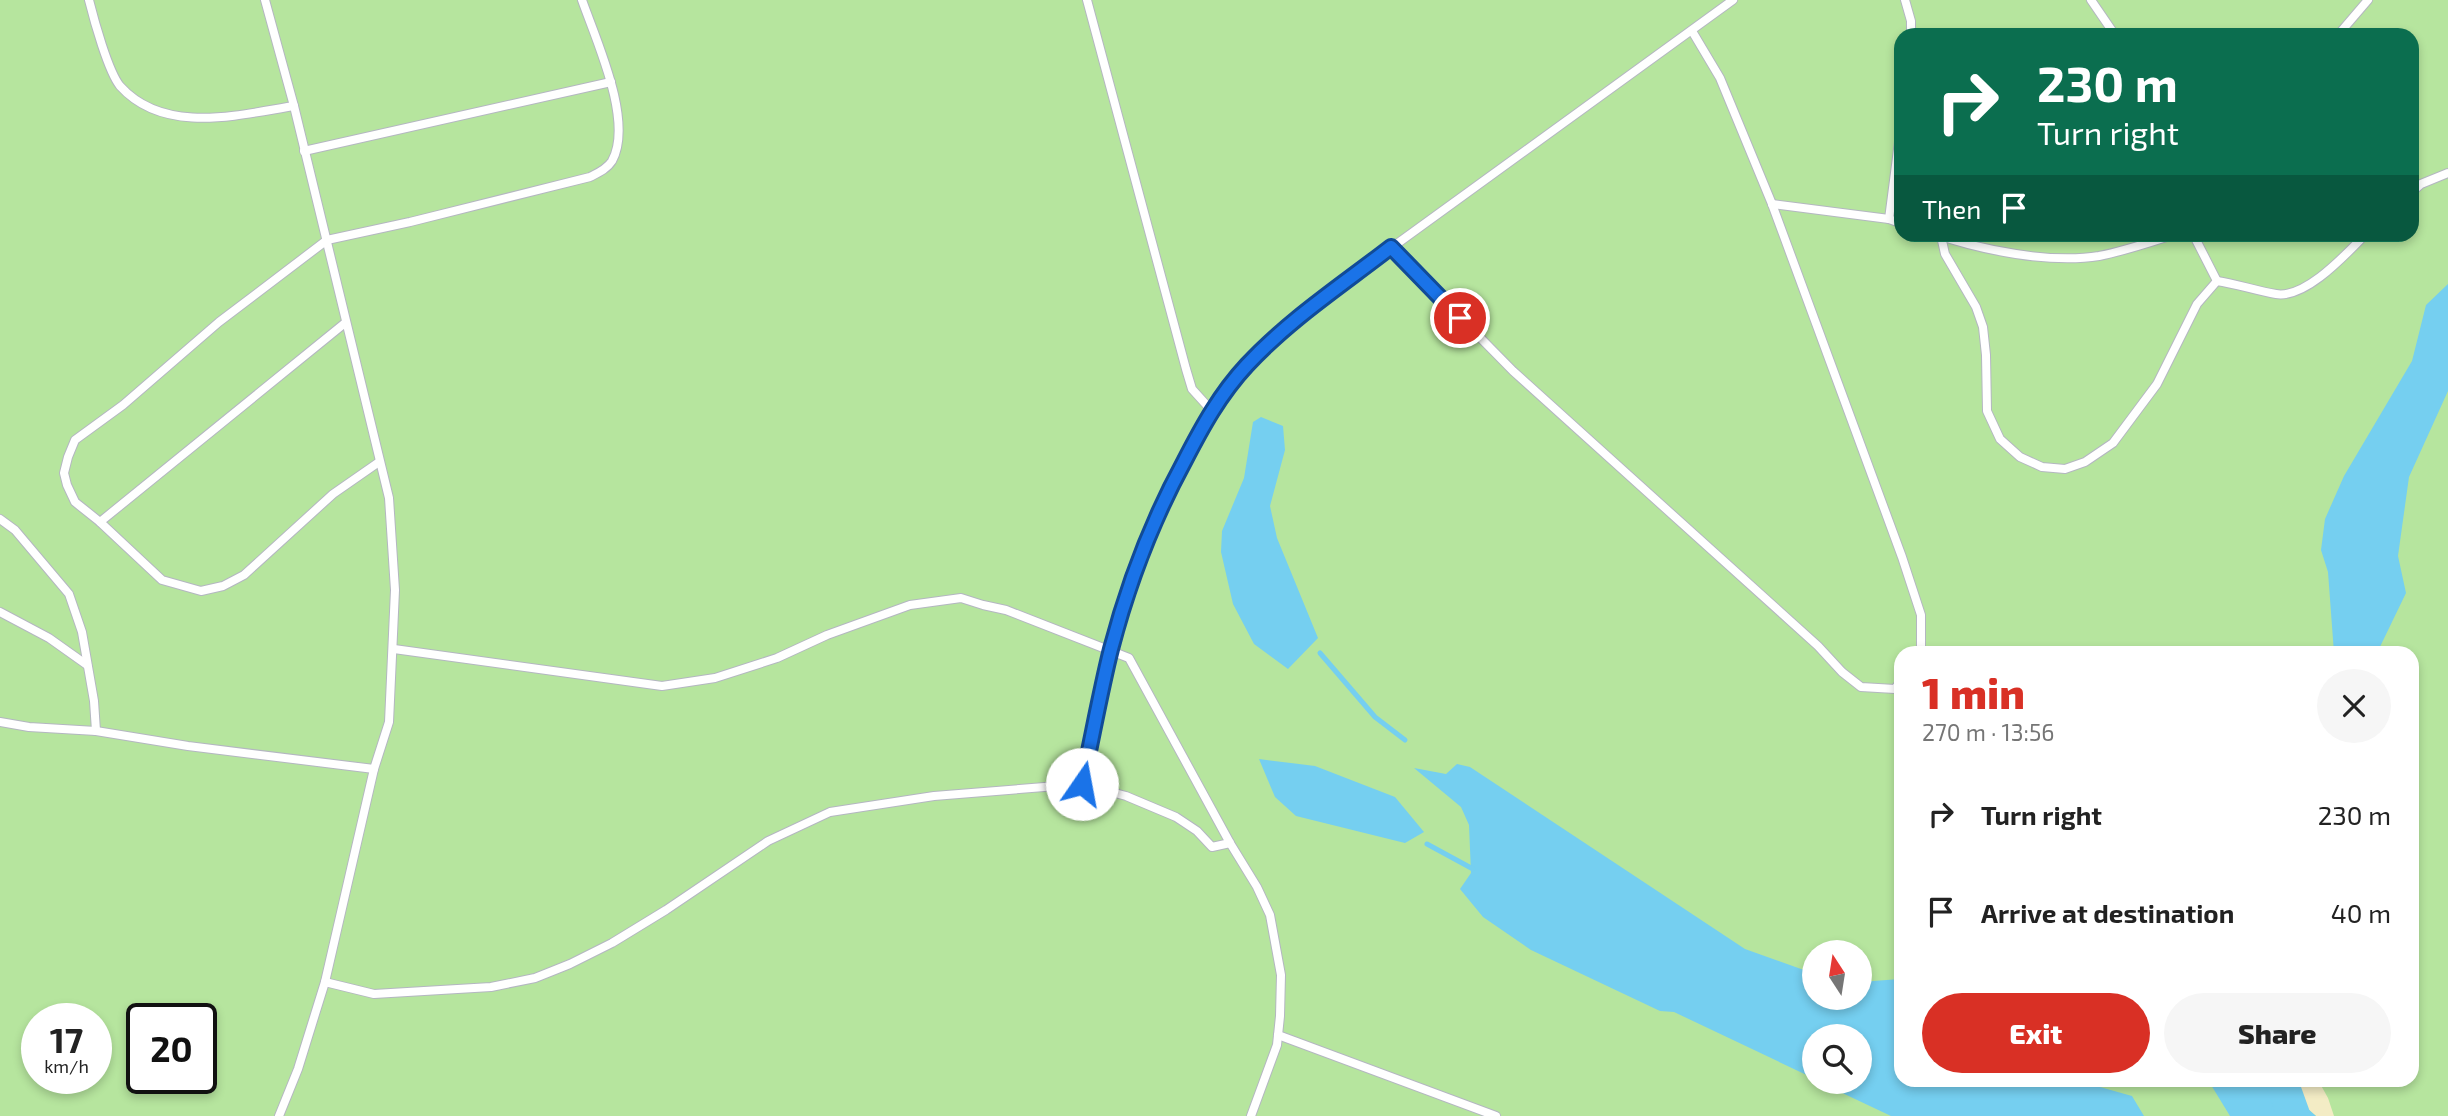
<!DOCTYPE html>
<meta charset="utf-8">
<style>
body{margin:0;font-family:"Exo 2",sans-serif;background:#f6f6f6;color:#222;height:100vh;display:flex;flex-direction:column;font-size:26px;white-space:nowrap}
*{box-sizing:border-box;margin:0}
p{font-size:23px;color:#767676}
.icon{flex:none;width:38px;height:38px;fill:none;stroke:currentColor;stroke-width:2;stroke-linecap:round;stroke-linejoin:round}
.map{position:relative;flex:1;overflow:hidden}
.sheet{position:absolute;left:1894px;top:646px;width:525px;height:441px;display:flex;flex-direction:column;background:#fff;border-radius:21px;box-shadow:0 4px 10px #0003}
.sheet>*{flex:none}
.guide{position:absolute;left:1894px;top:28px;width:525px;height:214px;border-radius:21px;box-shadow:0 4px 10px #0003;background:#0b6e4f;color:#fff;overflow:hidden}
.needle{width:46px;rotate:348deg}
.controls{position:absolute;left:1802px;top:940px;display:grid;gap:14px}
.controls a{display:grid;place-items:center;width:70px;height:70px;border-radius:50%;background:#fff;box-shadow:0 4px 10px #0003;font-size:35px}
.speed{position:absolute;left:21px;top:1003px;display:flex;gap:14px;font-size:35px;font-weight:700;text-align:center}
.speed>*{display:grid;place-content:center;width:91px;height:91px;border-radius:50%;background:#fff;box-shadow:0 4px 10px #0003;line-height:1}
.speed small{font-size:18px;font-weight:400}
.speed .limit{border:4px solid #111;border-radius:10px;background:#fff;color:#111}
.pin{position:absolute;display:grid;place-items:center;width:60px;height:60px;color:#fff;margin:-30px;border:4px solid #fff;border-radius:50%;box-shadow:0 2px 7px #0007}
.me{position:absolute;width:77px;margin:-38px;rotate:12deg;stroke-linejoin:round;filter:drop-shadow(0 0 5px #0008)}
.turn{display:flex;align-items:center;gap:24px;height:147px;padding:0 28px;font-size:32px}
.turn .icon{width:91px;height:91px;stroke-width:2.5}
.turn b{display:block;font-size:49px;line-height:60px}
.then{display:flex;align-items:center;height:66px;padding:0 28px;background:#0003;gap:14px;font-size:26px}
.round{display:grid;place-items:center;flex:none;width:74px;height:74px;border-radius:37px;background:#f6f6f6}
.head{display:flex;align-items:center;justify-content:space-between;height:119px;padding:0 28px}
h1{font-size:42px;font-weight:800;line-height:52px;color:#d93025}
.action{display:flex;gap:14px;margin-top:auto;padding:14px 28px}
.action a{flex:1;height:80px;border-radius:42px;background:#d93025;color:#fff;font-size:28px;font-weight:800;line-height:80px;text-align:center}
.action a+a{background:#f6f6f6;color:#222}
ul{padding:0;list-style:none}
li{display:flex;align-items:center;gap:21px;height:98px;padding:0 28px}
li div{flex:1}
li b{display:block;font-size:26px}
li em{font-style:normal}
.map>svg:first-child{display:block}
</style>
<div class="map">
<svg width="2448" height="1116" viewBox="0 0 2448 1116">
<rect width="100%" height="100%" fill="#efe9e1"/>
<path fill="#b6e59e" fill-rule="evenodd" d="M0,0H2448V1116H0ZM1900,35H2412V234H1900ZM1900,653H2412V1080H1900ZM1815,952H1860V998H1815ZM37,1018H96V1078H37ZM142,1018H201V1078H142ZM1815,1036H1860V1082H1815Z"/>
<polygon fill="#f3ecc5" points="2275,1080 2318,1080 2328,1098 2334,1116 2316,1116"/>
<g fill="#75cff0">
<polygon points="2448,284 2448,391 2409,477 2398,556 2406,593 2377,653 2334,653 2328,572 2321,550 2325,519 2344,476 2412,361 2426,305"/>
<polygon points="1261,417 1283,426 1285,450 1270,506 1277,538 1318,638 1288,669 1254,644 1233,604 1221,552 1222,531 1244,478 1253,422"/>
<polygon points="1259,759 1315,766 1395,797 1424,832 1405,843 1296,816 1275,797"/>
<polygon points="1457,764 1470,767 1745,949 1815,974 1815,998 1860,998 1860,982 1900,979 1900,1080 2075,1080 2132,1096 2144,1116 1891,1116 1819,1082 1860,1082 1860,1036 1815,1036 1815,1079 1674,1012 1660,1011 1531,950 1483,917 1460,889 1471,873 1469,825 1461,807 1414,768 1446,774"/>
<polygon points="2208,1080 2275,1080 2316,1116 2230,1116"/>
</g>
<g fill="none" stroke-linecap="round" stroke-linejoin="round">
<g stroke="#75cff0" stroke-width="5">
<polyline points="1320,653 1375,717 1405,740"/>
<polyline points="1427,844 1473,869"/>
</g>
<polyline stroke="#75cff0" stroke-width="33" points="2281,1080 2294,1116"/>
<defs>
<g id="service">
<path d="M89,0C94,20 108,71 120,86C164,135 238,115 294,106"/>
<polyline points="265,0 294,106 389,498 395,590 389,722 374,769 325,982 298,1069 279,1116"/>
<polyline points="1087,0 1186,369 1192,389 1211,410"/>
<polyline points="1905,0 1911,21 1911,35"/>
<polyline points="2091,0 2115,35"/>
<polyline points="1692,31 1720,78 1772,204 1902,557 1921,615 1921,649 1919,653"/>
<polyline points="2338,35 2368,0"/>
<polyline points="304,151 611,82"/>
<polyline points="2412,192 2421,184 2448,173"/>
<polyline points="1772,204 1889,219 1900,223"/>
<polyline points="1889,219 1900,134"/>
<path d="M1935,234C1981,250 2050,264 2099,256C2125,251 2151,242 2176,234"/>
<polyline points="2193,234 2217,281"/>
<polyline points="1941,236 1945,254 1976,307 1983,327 1986,355 1987,411 2000,439 2020,457 2042,467 2065,469 2085,462 2113,443 2157,384 2197,304 2217,281"/>
<polyline points="1391,247 1513,371 1818,646 1842,672 1861,687 1895,689 1900,682"/>
<path d="M2217,281C2237,284 2257,291 2276,294C2306,299 2347,253 2366,234"/>
<path d="M379,462L333,494L244,575L223,586L201,591L162,580L100,522L75,502L67,485L64,473L68,457L75,440L123,405L219,322L327,240L410,222L590,177C598,173 607,169 612,161C634,122 596,40 582,0"/>
<polyline points="0,519 15,530 69,594 82,632 94,701 96,731"/>
<polyline points="100,522 345,323"/>
<polyline points="0,612 49,638 87,665"/>
<polyline points="394,649 662,686 715,678 777,658 827,635 910,605 961,598 983,605 1006,610 1129,658 1230,843 1257,887 1270,915 1281,975 1280,1016 1277,1045 1251,1116"/>
<polyline points="0,722 29,727 96,731 188,746 374,769"/>
<path d="M1082,784C1092,739 1100,692 1111,648C1133,566 1166,485 1210,412C1232,376 1266,347 1296,317L1733,0"/>
<polyline points="325,982 374,994 491,987 535,978 570,964 612,943 666,910 768,841 830,812 934,796 1082,784 1126,796 1176,817 1197,831 1212,847 1230,843"/>
<polyline points="1278,1035 1496,1116"/>
</g>
</defs>
<use href="#service" stroke="#b4b7c1" stroke-width="10"/>
<use href="#service" stroke="#fff" stroke-width="8"/>
</g>
<g fill="none" stroke-linecap="round" stroke-linejoin="round">
<defs>
<path id="route" d="M1082,784C1092,739 1100,693 1111,649C1128,584 1152,521 1184,462C1202,427 1220,394 1247,365C1290,319 1342,285 1391,247L1460,318"/>
</defs>
<use href="#route" stroke="#114b97" stroke-width="18"/>
<use href="#route" stroke="#1a73e8" stroke-width="12"/>
</g>
</svg>
<div class="controls">
<a><svg class="needle" viewBox="-14 -14 28 28"><path d="M0-13l5 13h-10z" fill="#e53935"/><path d="M0 13l5-13h-10z" fill="#767676"/></svg></a>
<a><svg class="icon" aria-label="search" viewBox="0 0 24 24"><circle cx="10" cy="10" r="6"/><path d="M15 15l6 6"/></svg></a>
</div>
<div class="speed"><div>17<small>km/h</small></div><div class="limit">20</div></div>
<div class="pin" style="left:1460px;top:318px;background:#d93025"><svg class="icon" aria-label="arrive" viewBox="0 0 24 24"><path d="M6 21V4h12l-3 4 3 4H6"/></svg></div>
<svg class="me" style="left:1082px;top:784px" viewBox="-20 -20 40 40"><circle r="19" fill="#fff"/><path d="M0-13L10 11 0 6-10 11z" fill="#1a73e8"/></svg>
<div class="guide">
<div class="turn"><svg class="icon" aria-label="right" viewBox="0 0 24 24"><path d="M7 20v-9h11M14 6l5 5-5 5"/></svg><div><b>230 m</b>Turn right</div></div>
<div class="then">Then<svg class="icon" aria-label="arrive" viewBox="0 0 24 24"><path d="M6 21V4h12l-3 4 3 4H6"/></svg></div>
</div>
<section class="sheet">
<div class="head"><div><h1>1 min</h1><p>270 m · 13:56</p></div><a class="round"><svg class="icon" aria-label="close" viewBox="0 0 24 24"><path d="M6 6l12 12M18 6L6 18"/></svg></a></div>
<ul>
<li><svg class="icon" aria-label="right" viewBox="0 0 24 24"><path d="M7 20v-9h11M14 6l5 5-5 5"/></svg><div><b>Turn right</b></div><em>230 m</em></li>
<li><svg class="icon" aria-label="arrive" viewBox="0 0 24 24"><path d="M6 21V4h12l-3 4 3 4H6"/></svg><div><b>Arrive at destination</b></div><em>40 m</em></li>
</ul>
<div class="action"><a>Exit</a><a>Share</a></div>
</section>
</div>
